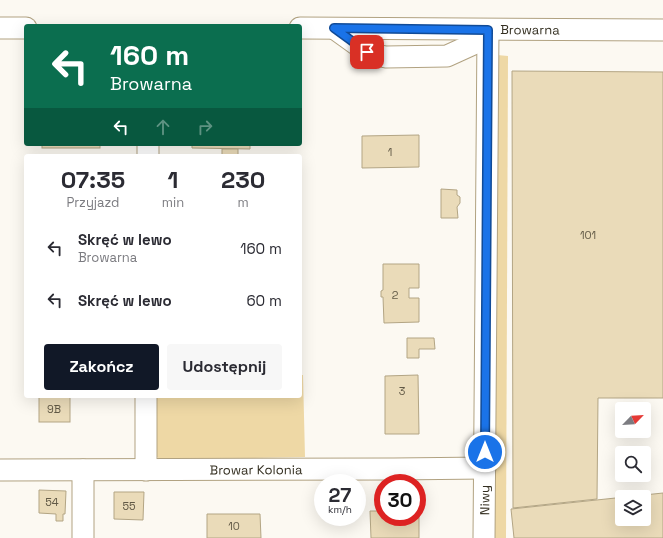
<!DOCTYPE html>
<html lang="pl">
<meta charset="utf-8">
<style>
body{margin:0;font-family:"Space Grotesk",sans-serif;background:#f7f7f7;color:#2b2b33;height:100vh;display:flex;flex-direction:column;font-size:15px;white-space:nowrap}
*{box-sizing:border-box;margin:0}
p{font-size:13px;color:#7c7c81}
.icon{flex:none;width:22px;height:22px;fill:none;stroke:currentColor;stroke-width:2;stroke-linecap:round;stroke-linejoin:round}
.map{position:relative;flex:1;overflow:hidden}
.side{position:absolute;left:24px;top:154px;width:278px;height:244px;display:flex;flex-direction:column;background:#fff;border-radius:4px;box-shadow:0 4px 16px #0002}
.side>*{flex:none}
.top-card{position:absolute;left:24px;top:24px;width:278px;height:122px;border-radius:4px;box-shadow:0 4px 16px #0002;background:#0b6e4f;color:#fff;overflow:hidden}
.needle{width:26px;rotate:65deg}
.controls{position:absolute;left:615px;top:402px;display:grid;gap:8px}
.controls a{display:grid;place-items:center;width:36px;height:36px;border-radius:4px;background:#fff;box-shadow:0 4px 16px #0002;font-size:20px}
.speed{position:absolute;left:314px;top:474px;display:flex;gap:8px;font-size:20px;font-weight:700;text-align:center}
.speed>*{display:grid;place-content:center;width:52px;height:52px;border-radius:50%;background:#fff;box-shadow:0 4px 16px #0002;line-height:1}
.speed small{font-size:10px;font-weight:400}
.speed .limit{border:6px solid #d22;background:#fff;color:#111}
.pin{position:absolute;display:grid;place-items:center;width:34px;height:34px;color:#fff;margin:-17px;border-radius:8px;box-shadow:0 2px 6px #0006}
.me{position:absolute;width:44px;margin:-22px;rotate:0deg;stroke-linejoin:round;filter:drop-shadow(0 0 3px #0008)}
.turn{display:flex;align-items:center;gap:14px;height:84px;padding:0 20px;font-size:18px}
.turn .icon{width:52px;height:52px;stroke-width:2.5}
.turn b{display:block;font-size:28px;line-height:34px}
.lanes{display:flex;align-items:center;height:38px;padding:0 20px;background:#0003;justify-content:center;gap:20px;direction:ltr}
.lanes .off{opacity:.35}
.eta{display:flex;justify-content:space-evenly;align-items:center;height:68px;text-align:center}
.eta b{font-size:24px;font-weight:800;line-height:28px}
.action{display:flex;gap:8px;margin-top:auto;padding:8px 20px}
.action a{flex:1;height:46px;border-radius:4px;background:#111827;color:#fff;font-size:16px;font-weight:800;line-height:46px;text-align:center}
.action a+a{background:#f7f7f7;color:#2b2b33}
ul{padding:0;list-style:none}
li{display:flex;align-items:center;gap:12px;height:52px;padding:0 20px}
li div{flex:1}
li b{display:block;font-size:15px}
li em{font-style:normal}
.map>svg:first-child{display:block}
</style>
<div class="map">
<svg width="663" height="538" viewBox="0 0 663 538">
<rect width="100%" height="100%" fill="#fcf9f2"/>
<g fill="#eed8a5">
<polygon points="497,55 508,56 506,538 494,538"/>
<polygon points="300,375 303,375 305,457 161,460 157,457 156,396 300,396"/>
</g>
<g fill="#eadbb9" stroke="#b3a584" fill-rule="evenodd">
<polygon points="512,71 663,72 663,398 598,398 597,499 513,508"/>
<polygon points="419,135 419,167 362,168 362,136"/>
<rect x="42" y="144" width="58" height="4"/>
<polygon points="192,144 250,144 250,149 192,148"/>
<rect x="222" y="149" width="16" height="7"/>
<polygon points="441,189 457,190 457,195 460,197 460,203 457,207 458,218 441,218"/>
<polygon points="383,264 419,264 419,288 409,288 409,298 419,298 419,322 384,323 383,297 381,297 381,291 383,290"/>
<polygon points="407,338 434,338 435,349 419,349 419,358 407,358"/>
<polygon points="418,375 419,434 385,434 385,376"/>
<rect x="39" y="396" width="31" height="26"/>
<polygon points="39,490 66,491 65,514 63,514 63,521 56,521 56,514 39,513"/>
<polygon points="114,492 144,492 143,520 114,519"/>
<path d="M663,493V538H514L511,509ZM622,497H644V519H622Z"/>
<polygon points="370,511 383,511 383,517 417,517 417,511 419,511 419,538 371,538"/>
<polygon points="207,514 260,514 261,538 207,538"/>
</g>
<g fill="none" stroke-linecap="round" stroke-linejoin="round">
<defs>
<g id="minor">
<polyline points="0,28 26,28"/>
<path id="s1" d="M300,28L663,30"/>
<polyline points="335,29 367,52 375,55 386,57 447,56 480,41 488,30"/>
<polyline points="148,156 148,144"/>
<path id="s2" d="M0,470L394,469L485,468"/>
<polyline points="83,470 83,538"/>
<polyline points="146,470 146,396"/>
<path id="s3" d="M484,538L488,30"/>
</g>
</defs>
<use href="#minor" stroke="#b1a281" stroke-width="23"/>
<use href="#minor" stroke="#fff" stroke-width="21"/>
</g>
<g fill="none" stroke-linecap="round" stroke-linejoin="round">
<defs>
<polyline id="route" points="367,52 334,28 488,30 485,452"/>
</defs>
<use href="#route" stroke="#114b97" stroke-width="10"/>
<use href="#route" stroke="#1a73e8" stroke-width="7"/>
</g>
<g text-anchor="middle" stroke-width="3.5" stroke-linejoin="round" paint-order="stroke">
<g font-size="11" fill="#625a47">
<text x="390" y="156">1</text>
<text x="588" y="239">101</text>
<text x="395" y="299">2</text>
<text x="402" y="395">3</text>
<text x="54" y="413">9B</text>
<text x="52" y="506">54</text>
<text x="129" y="510">55</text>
<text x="234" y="530">10</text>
</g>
<g font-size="13" fill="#342f21" stroke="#fff">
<text dy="5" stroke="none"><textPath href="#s1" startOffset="230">Browarna</textPath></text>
<text dy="5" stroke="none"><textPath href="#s2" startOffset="256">Browar Kolonia</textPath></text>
<text dy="5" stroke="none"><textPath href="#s3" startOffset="38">Niwy</textPath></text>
</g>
</g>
</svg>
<div class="controls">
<a><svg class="needle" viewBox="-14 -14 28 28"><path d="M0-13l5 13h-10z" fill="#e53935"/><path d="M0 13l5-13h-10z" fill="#7c7c81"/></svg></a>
<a><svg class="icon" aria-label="search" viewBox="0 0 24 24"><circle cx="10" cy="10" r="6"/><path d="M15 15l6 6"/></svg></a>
<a><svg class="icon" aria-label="layers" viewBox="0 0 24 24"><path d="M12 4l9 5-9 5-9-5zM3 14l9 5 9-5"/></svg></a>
</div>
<div class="speed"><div>27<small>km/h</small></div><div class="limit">30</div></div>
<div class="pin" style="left:367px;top:52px;background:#d93025"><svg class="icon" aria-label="arrive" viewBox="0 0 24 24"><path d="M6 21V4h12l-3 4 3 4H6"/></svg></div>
<svg class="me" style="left:485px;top:452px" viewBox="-20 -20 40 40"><circle r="17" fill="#1a73e8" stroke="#fff" stroke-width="3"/><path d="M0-11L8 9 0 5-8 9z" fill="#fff"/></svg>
<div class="top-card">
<div class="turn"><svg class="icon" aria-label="left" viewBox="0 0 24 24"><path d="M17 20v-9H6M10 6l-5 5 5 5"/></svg><div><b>160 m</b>Browarna</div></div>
<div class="lanes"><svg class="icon" aria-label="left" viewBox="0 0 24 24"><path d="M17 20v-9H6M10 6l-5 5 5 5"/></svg><svg class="icon off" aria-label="ahead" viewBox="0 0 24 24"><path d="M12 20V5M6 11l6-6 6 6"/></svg><svg class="icon off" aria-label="right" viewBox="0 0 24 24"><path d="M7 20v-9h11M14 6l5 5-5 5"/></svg></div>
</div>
<section class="side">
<div class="eta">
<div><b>07:35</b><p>Przyjazd</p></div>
<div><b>1</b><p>min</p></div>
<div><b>230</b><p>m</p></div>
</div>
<ul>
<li><svg class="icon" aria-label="left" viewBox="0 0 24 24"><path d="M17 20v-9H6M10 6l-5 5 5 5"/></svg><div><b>Skręć w lewo</b><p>Browarna</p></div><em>160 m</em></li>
<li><svg class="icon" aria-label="left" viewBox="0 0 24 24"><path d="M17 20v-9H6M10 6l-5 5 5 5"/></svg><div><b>Skręć w lewo</b></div><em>60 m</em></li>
</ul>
<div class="action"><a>Zakończ</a><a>Udostępnij</a></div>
</section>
</div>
